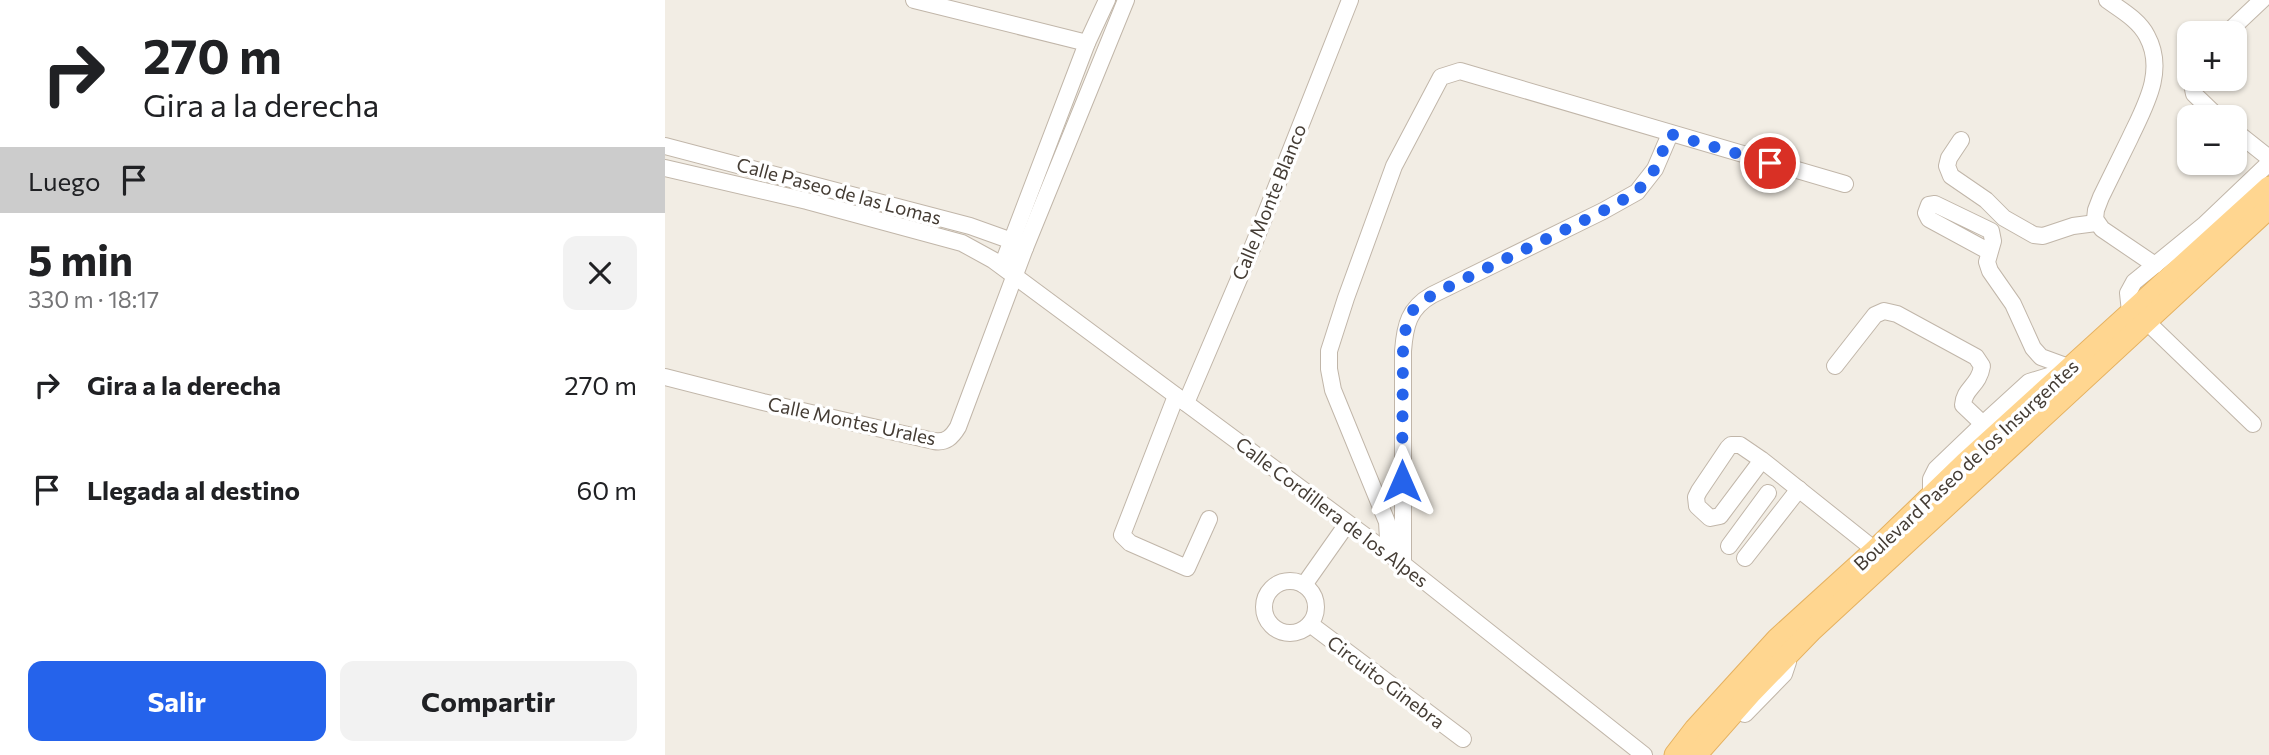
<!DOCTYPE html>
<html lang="es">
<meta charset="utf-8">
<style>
body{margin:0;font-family:Commissioner,sans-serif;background:#f2f2f2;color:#202124;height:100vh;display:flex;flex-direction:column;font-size:26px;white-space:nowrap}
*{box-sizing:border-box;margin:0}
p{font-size:23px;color:#757577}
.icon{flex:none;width:38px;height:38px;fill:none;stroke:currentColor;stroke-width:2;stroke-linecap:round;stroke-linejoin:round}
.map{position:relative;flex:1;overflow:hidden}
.sheet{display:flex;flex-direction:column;background:#fff;width:665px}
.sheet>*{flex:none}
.guide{background:#fff;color:#202124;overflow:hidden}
.buttons{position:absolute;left:1512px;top:21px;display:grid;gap:14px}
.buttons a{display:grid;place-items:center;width:70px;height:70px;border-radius:14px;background:#fff;box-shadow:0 2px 5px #0004;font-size:35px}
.pin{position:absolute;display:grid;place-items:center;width:60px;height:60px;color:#fff;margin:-30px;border:4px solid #fff;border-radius:50%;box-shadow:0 2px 7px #0007}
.me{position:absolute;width:77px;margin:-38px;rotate:0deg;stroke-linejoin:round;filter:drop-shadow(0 0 5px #0008)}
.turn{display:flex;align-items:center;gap:24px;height:147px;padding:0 28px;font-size:32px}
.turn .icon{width:91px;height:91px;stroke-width:2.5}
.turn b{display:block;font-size:49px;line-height:60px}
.then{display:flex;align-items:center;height:66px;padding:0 28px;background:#0003;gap:14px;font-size:26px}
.round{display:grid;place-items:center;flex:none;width:74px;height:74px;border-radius:14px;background:#f2f2f2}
.overview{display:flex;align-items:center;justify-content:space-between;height:119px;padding:0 28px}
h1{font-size:42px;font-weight:700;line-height:52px}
.button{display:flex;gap:14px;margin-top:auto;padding:14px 28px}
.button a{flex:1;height:80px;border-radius:14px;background:#2563eb;color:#fff;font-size:28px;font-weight:700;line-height:80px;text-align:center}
.button a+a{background:#f2f2f2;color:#202124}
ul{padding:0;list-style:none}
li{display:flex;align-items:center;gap:21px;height:105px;padding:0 28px}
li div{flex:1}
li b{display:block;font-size:26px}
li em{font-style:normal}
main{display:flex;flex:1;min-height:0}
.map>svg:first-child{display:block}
</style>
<main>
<section class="sheet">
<div class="guide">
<div class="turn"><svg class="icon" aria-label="right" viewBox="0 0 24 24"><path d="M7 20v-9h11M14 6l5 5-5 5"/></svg><div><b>270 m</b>Gira a la derecha</div></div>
<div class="then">Luego<svg class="icon" aria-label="arrive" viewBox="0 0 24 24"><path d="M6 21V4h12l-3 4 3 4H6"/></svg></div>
</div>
<div class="overview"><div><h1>5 min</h1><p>330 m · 18:17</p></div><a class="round"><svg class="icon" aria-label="close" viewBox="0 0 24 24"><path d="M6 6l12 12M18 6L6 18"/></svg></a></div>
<ul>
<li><svg class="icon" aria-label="right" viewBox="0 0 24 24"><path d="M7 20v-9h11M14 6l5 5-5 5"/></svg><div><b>Gira a la derecha</b></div><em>270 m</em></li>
<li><svg class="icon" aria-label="arrive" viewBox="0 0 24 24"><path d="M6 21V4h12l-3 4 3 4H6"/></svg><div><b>Llegada al destino</b></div><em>60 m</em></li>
</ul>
<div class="button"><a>Salir</a><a>Compartir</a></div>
</section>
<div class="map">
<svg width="1604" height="755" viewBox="0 0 1604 755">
<rect width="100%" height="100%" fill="#f2ede4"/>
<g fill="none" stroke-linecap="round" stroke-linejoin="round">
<defs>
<g id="minor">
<polyline points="249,0 422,43"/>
<path d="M1442,0C1456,10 1474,20 1482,36C1501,71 1480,106 1465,138C1455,158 1446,177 1436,197L1431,210L1430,219L1437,229L1490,265"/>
<polyline points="1562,33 1597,0"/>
<polyline points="1526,79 1529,94 1553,117"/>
<polyline points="1570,131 1604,158"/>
<polyline points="1296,140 1284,158 1282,166 1286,176 1321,200 1339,218 1369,235 1378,236 1408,226 1431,223"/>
<polyline points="0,146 305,226 347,241 360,248"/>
<polyline points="0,168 142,201 297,243 328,260 738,564 979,755"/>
<polyline points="1323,251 1264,219 1261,213 1264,205 1270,204 1326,231 1328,241 1322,262 1325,271 1348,304 1368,348 1376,357 1406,368"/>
<polyline points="337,266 422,43 442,0"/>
<polyline points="1465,312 1463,293 1469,282 1539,225 1603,164"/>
<polyline points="1480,320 1588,424"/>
<path d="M1170,366L1210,315L1219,311L1232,314L1311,357L1317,366C1314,386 1299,388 1298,405L1318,424"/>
<path d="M0,377L98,402L269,441C281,443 287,437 293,427L360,248L461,0"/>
<polyline points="511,396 457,535 465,543 522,568 544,519"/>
<polyline points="521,403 588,246 685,0"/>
<polyline points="1097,460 1055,516 1045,518 1032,506 1031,497 1034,491 1063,448 1066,445 1075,445 1097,460 1210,550"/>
<polyline points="1266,498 1266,479 1271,469 1318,424 1364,382 1400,371"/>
<polyline points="1064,546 1103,493"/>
<polyline points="724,555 722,522 668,390 664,369 664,351 681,298 729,166 776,77 795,71 1180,184"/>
<polyline points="1080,558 1134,489"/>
<path d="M738,564V351C740,325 744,308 767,295L938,211L972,192L990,169L1005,134"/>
<circle cx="625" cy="607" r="26"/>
<polyline points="639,585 682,524"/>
<polyline points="645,624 798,739"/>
<polyline points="1080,714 1119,674 1123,662"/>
</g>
<g id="major">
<polyline points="1010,755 1030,729 1112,639 1210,550 1300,463 1604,187"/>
<polyline points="1031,755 1085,694 1147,630 1604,208"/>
</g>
</defs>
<use href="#minor" stroke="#c1b6a9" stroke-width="18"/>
<use href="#major" stroke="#e5b160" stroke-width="23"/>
<use href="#minor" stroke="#fff" stroke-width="16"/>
<use href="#major" stroke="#ffd690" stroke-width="21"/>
</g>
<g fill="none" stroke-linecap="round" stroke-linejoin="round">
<polyline stroke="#2563eb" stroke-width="12" stroke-dasharray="0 21.6" points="737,481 738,351 741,326 747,311 767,295 938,211 972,192 990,169 1005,134 1105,163"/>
</g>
<g text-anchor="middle" stroke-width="7" stroke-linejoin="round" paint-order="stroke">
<g font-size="19" fill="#443c34" stroke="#fff">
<text transform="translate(174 191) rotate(15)" y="7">Calle Paseo de las Lomas</text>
<text transform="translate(604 202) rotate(-68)" y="7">Calle Monte Blanco</text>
<text transform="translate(187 421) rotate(12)" y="7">Calle Montes Urales</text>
<text transform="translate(1301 465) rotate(-43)" y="7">Boulevard Paseo de los Insurgentes</text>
<text transform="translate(667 512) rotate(37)" y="7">Calle Cordillera de los Alpes</text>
<text transform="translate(721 682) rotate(37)" y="7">Circuito Ginebra</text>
</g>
</g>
</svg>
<div class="buttons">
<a>+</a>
<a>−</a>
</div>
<div class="pin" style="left:1105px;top:163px;background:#d93025"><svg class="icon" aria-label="arrive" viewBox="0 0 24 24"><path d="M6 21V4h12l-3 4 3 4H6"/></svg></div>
<svg class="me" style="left:737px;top:481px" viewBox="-20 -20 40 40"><path d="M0-17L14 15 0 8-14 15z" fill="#2563eb" stroke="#fff" stroke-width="4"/></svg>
</div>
</main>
